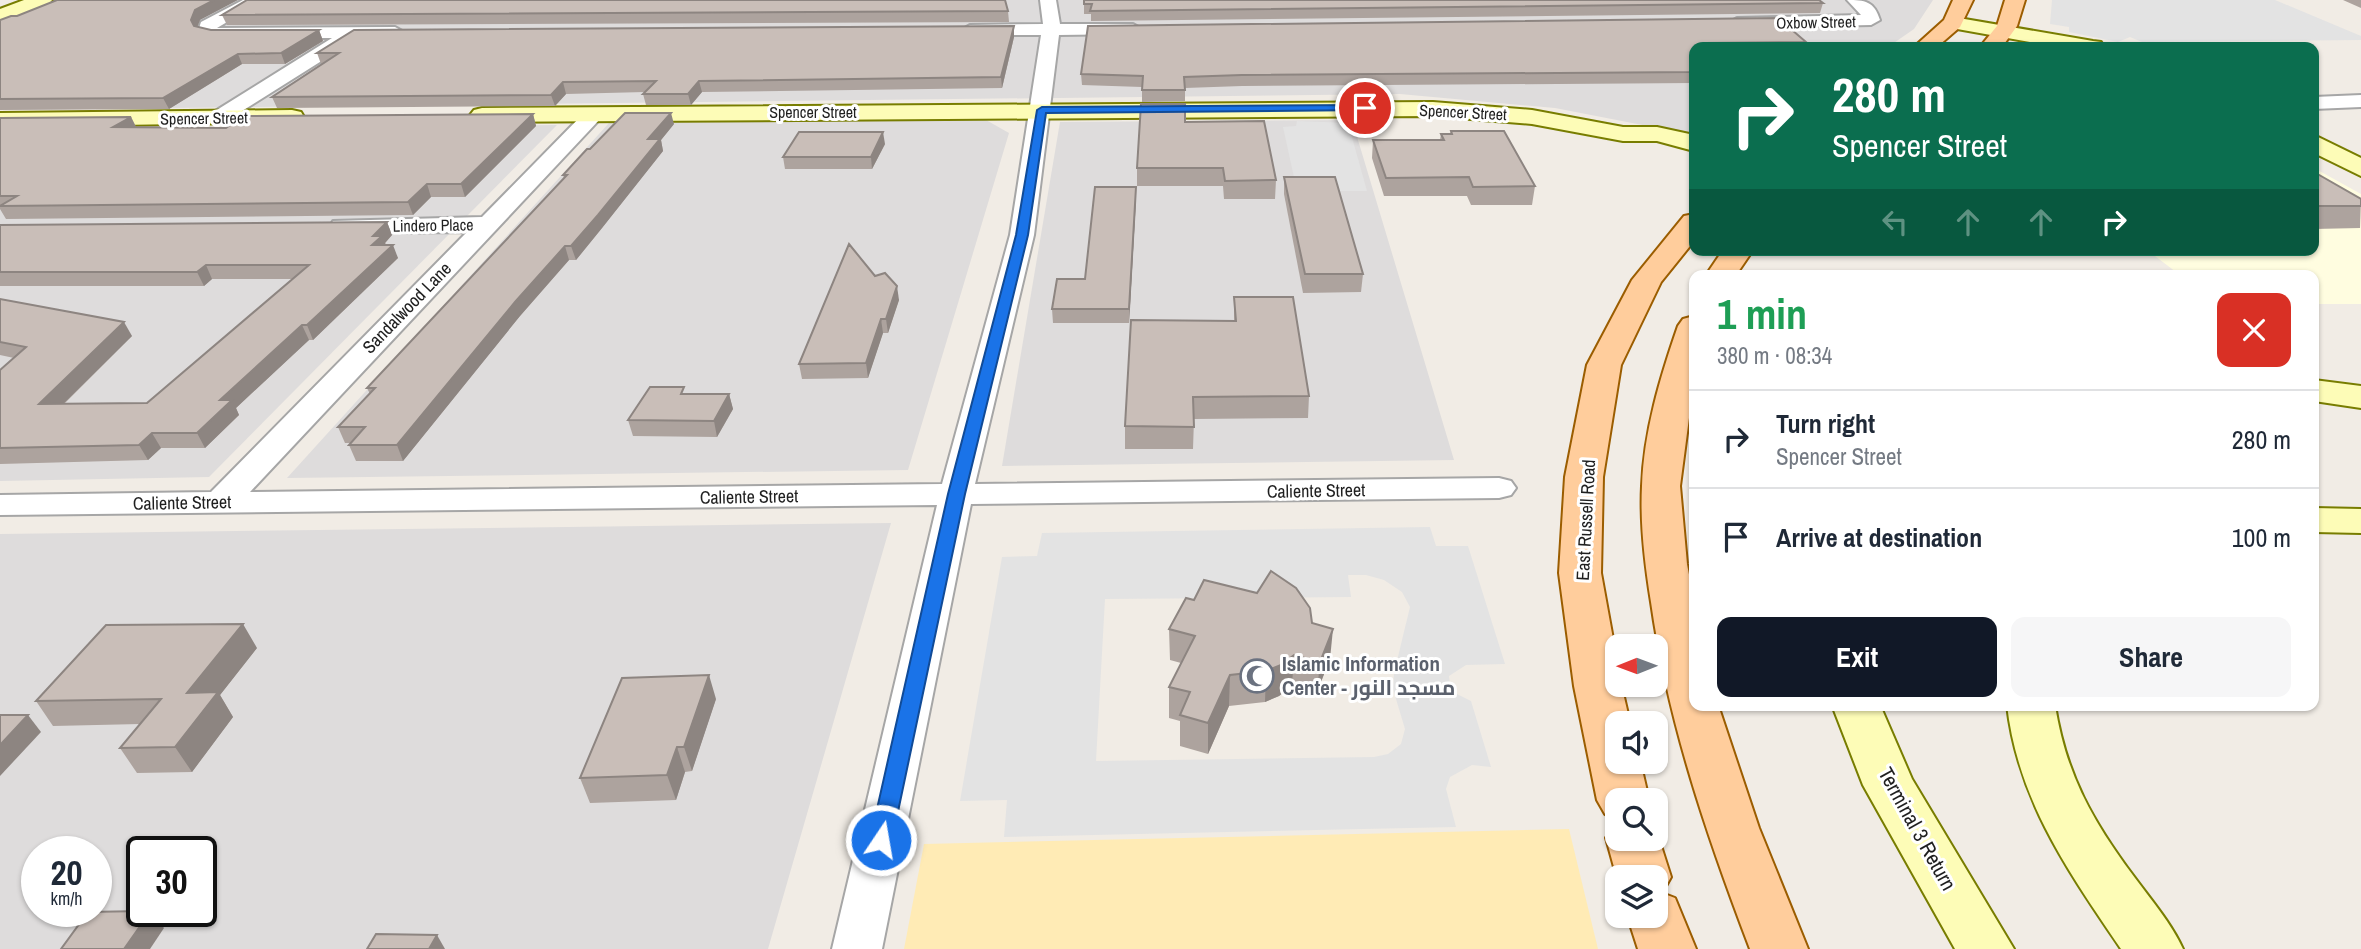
<!DOCTYPE html>
<meta charset="utf-8">
<style>
body{margin:0;font-family:"Archivo Narrow",Cairo,sans-serif;background:#f6f6f7;color:#1f2937;height:100vh;display:flex;flex-direction:column;font-size:26px;white-space:nowrap}
*{box-sizing:border-box;margin:0}
p{font-size:23px;color:#747a83}
.icon{flex:none;width:38px;height:38px;fill:none;stroke:currentColor;stroke-width:2;stroke-linecap:round;stroke-linejoin:round}
.map{position:relative;flex:1;overflow:hidden}
.drawer{position:absolute;left:1689px;top:270px;width:630px;height:441px;display:flex;flex-direction:column;background:#fff;border-radius:14px;box-shadow:0 2px 5px #0004}
.drawer>*{flex:none}
.hud{position:absolute;left:1689px;top:42px;width:630px;height:214px;border-radius:14px;box-shadow:0 2px 5px #0004;background:#0b6e4f;color:#fff;overflow:hidden}
.needle{width:46px;rotate:269deg}
.tools{position:absolute;left:1605px;top:634px;display:grid;gap:14px}
.tools a{display:grid;place-items:center;width:63px;height:63px;border-radius:14px;background:#fff;box-shadow:0 2px 5px #0004;font-size:35px}
.speed{position:absolute;left:21px;top:836px;display:flex;gap:14px;font-size:35px;font-weight:700;text-align:center}
.speed>*{display:grid;place-content:center;width:91px;height:91px;border-radius:50%;background:#fff;box-shadow:0 2px 5px #0004;line-height:1}
.speed small{font-size:18px;font-weight:400}
.speed .limit{border:4px solid #111;border-radius:10px;background:#fff;color:#111}
.pin{position:absolute;display:grid;place-items:center;width:60px;height:60px;color:#fff;margin:-30px;border:4px solid #fff;border-radius:50%;box-shadow:0 2px 7px #0007}
.me{position:absolute;width:77px;margin:-38px;rotate:12deg;stroke-linejoin:round;filter:drop-shadow(0 0 5px #0008)}
.turn{display:flex;align-items:center;gap:24px;height:147px;padding:0 28px;font-size:32px}
.turn .icon{width:91px;height:91px;stroke-width:2.5}
.turn b{display:block;font-size:49px;line-height:60px}
.lanes{display:flex;align-items:center;height:66px;padding:0 28px;background:#0003;justify-content:center;gap:35px;direction:ltr}
.lanes .off{opacity:.35}
.round{display:grid;place-items:center;flex:none;width:74px;height:74px;border-radius:14px;background:#f6f6f7}
.overview{display:flex;align-items:center;justify-content:space-between;height:119px;padding:0 28px}
h1{font-size:42px;font-weight:700;line-height:52px;color:#1e9e55}
.button{display:flex;gap:14px;margin-top:auto;padding:14px 28px}
.button a{flex:1;height:80px;border-radius:14px;background:#111827;color:#fff;font-size:28px;font-weight:700;line-height:80px;text-align:center}
.button a+a{background:#f6f6f7;color:#1f2937}
ul{padding:0;list-style:none}
li{display:flex;align-items:center;gap:21px;height:98px;padding:0 28px;border-top:2px solid #e0e1e3}
li div{flex:1}
li b{display:block;font-size:26px}
li em{font-style:normal}
.map>svg:first-child{display:block}
</style>
<div class="map">
<svg width="2361" height="949" viewBox="0 0 2361 949">
<rect width="100%" height="100%" fill="#f1ece5"/>
<g fill="#dedcdc" fill-rule="evenodd">
<polygon points="69,0 1933,0 1914,29 1888,47 1694,47 1694,135 1555,108 1400,94 0,110"/>
<polygon points="986,120 1009,133 908,470 287,478 609,123"/>
<polygon points="1352,120 1454,460 1002,466 1060,122"/>
<polygon points="557,125 209,477 0,481 0,130"/>
<path d="M891,523L768,949H0V534ZM37,852H96V912H37ZM142,852H201V912H142Z"/>
</g>
<polygon fill="#fffde0" points="2314,168 2361,194 2361,304 2314,304 2314,275 2180,275 2147,250 2314,250"/>
<polygon fill="#ffebb5" points="1569,829 1598,949 904,949 924,844"/>
<g fill="#e3e3e3" fill-rule="evenodd">
<polygon points="2052,0 2275,0 2361,36 2361,40 2142,42 2130,37 2118,42 2069,32 2069,27 2050,24"/>
<polygon points="1297,121 1348,123 1367,191 1297,191 1283,127 1296,126"/>
<path d="M1430,527L1436,546H1468L1505,664L1466,665L1449,676L1450,685L1457,694L1471,701L1491,767L1472,765L1450,777L1446,789L1456,827L1004,837L1007,800L960,801L1002,557L1037,556L1042,533ZM1348,575H1366L1384,580L1402,592L1410,607L1394,673L1393,689L1405,729L1401,744L1388,754L1374,757L1096,761L1105,599L1351,597Z"/>
</g>
<g fill="none" stroke-linecap="round" stroke-linejoin="round">
<defs>
<g id="street">
<polygon points="243,0 264,0 217,28 395,27 404,32 395,37 358,38 226,121 212,121 209,117 212,113 332,38 216,38 201,35 198,31 201,22"/>
<polygon points="1040,0 1056,0 1060,24 1133,24 1142,29 1133,34 1059,35 1034,235 975,484 1499,478 1511,481 1516,488 1511,495 1499,498 971,504 882,949 832,949 937,505 0,515 0,495 211,492 467,232 342,233 333,231 330,226 333,221 482,217 587,110 601,110 604,114 601,118 250,492 942,484 1010,235 1041,35 970,35 961,30 970,25 1043,24"/>
<path d="M1847,0C1865,0 1874,1 1880,20L1871,25L1737,28L1728,23L1737,18L1861,15Z"/>
<polygon points="2361,95 2361,107 2314,109 2314,97"/>
</g>
<g id="secondary">
<polygon points="24,0 52,0 49,4 0,22 0,9"/>
<polygon points="1953,17 2093,41 2101,42 2104,47 2058,47 1946,27 1943,23 1946,19"/>
<polygon points="1433,102 1532,110 1623,127 1657,127 1694,135 1694,151 1657,141 1623,141 1532,124 1433,116 482,122 474,120 470,115 474,110 482,108"/>
<polygon points="292,110 301,112 304,117 301,122 0,127 0,113"/>
<polygon points="2314,135 2361,158 2361,176 2314,153"/>
<polygon points="2314,380 2361,386 2361,408 2314,401"/>
<polygon points="2314,508 2361,509 2361,533 2314,532"/>
<polygon points="1832,705 1880,705 1912,779 2014,949 1955,949 1863,785"/>
<path d="M2007,705H2055C2066,775 2093,822 2135,878C2152,901 2171,923 2183,949H2121C2069,872 2018,801 2007,705Z"/>
</g>
<g id="primary">
<polygon points="1953,0 1973,0 1960,27 1937,47 1914,47 1944,20"/>
<polygon points="2005,0 2025,0 2017,26 2002,47 1980,47 1997,26"/>
<polygon points="1694,214 1694,241 1661,282 1621,365 1603,477 1601,573 1617,661 1617,684 1621,684 1630,723 1617,723 1617,761 1640,761 1649,800 1617,800 1617,818 1605,814 1597,800 1574,686 1559,573 1565,477 1587,365 1632,280 1684,216"/>
<polygon points="1723,250 1753,250 1736,275 1706,275"/>
<path d="M1694,316V380L1680,486L1687,564L1694,601V705H1718L1759,828L1808,949H1750C1707,836 1668,722 1651,602C1645,565 1640,524 1642,486C1644,431 1660,378 1678,326L1683,319Z"/>
<polygon points="1617,822 1617,838 1656,838 1656,830 1671,877 1662,893 1675,898 1696,949 1638,949 1627,915 1656,915 1656,877 1617,878 1606,838"/>
</g>
</defs>
<use href="#street" stroke="#a6a6a6" stroke-width="4"/>
<use href="#secondary" stroke="#787d00" stroke-width="4"/>
<use href="#primary" stroke="#9b5d00" stroke-width="4"/>
<use href="#street" fill="#fff" fill-rule="evenodd"/>
<use href="#secondary" fill="#fdfcb7" fill-rule="evenodd"/>
<use href="#primary" fill="#ffcd9c" fill-rule="evenodd"/>
</g>
<g fill="#ada39e">
<polygon points="1084,0 1821,0 1821,1 1823,3 1820,13 1091,21 1091,14 1084,14"/>
<polygon points="2343,0 2361,0 2361,8"/>
<polygon points="1008,11 1009,22 227,25 222,15"/>
<polygon points="17,16 200,20 197,27 211,30 319,30 323,41 285,64 242,64 169,109 0,110 0,20"/>
<polygon points="1014,26 1014,37 1002,88 702,92 691,105 646,105 643,94 645,92 566,94 555,106 277,108 272,97 321,64 317,53"/>
<polygon points="1088,26 1806,42 1804,47 1694,47 1694,83 1242,86 1185,88 1185,101 1142,102 1142,87 1082,85 1081,74"/>
<polygon points="533,114 536,126 465,197 431,197 413,215 6,219 0,209 0,118 131,117 136,127 226,128"/>
<polygon points="1185,122 1276,180 1275,199 1224,199 1223,186 1137,186 1137,168"/>
<polygon points="674,124 661,140 663,151 602,228 576,260 569,260 520,316 403,461 356,461 349,445 351,443 345,443 338,427 370,394 367,388 564,178 563,175 590,149"/>
<polygon points="1451,131 1535,186 1532,205 1471,205 1467,196 1384,196 1372,158 1373,140 1440,140 1441,134 1450,134"/>
<polygon points="885,144 872,169 785,169 783,157"/>
<polygon points="2314,172 2361,199 2360,228 2314,229"/>
<polygon points="1284,177 1363,274 1361,292 1303,293 1284,194"/>
<polygon points="1136,187 1136,199 1129,323 1053,323 1052,309 1085,279"/>
<polygon points="387,222 392,235 385,243 398,258 313,340 309,340 236,408 239,415 205,448 161,448 148,460 0,464 0,370 14,358 0,355 0,299 132,336 64,404 147,403 292,279 212,279 204,286 0,286 0,225"/>
<polygon points="875,276 899,300 888,333 883,333 868,378 802,379 799,364"/>
<polygon points="1234,297 1309,396 1308,418 1194,419 1193,449 1125,449 1125,426 1234,321"/>
<polygon points="686,394 729,394 733,409 717,437 633,436 628,420"/>
<polygon points="1257,593 1312,623 1330,659 1317,692 1292,686 1279,696 1265,702 1229,706 1208,754 1180,746 1180,721 1169,718 1169,687 1181,663 1170,660 1169,629 1194,600"/>
<polygon points="257,648 220,695 233,717 192,772 137,773 120,748 140,724 53,726 36,701"/>
<polygon points="716,699 692,771 685,772 676,800 590,803 580,778"/>
</g>
<g fill="#8d8581">
<polygon points="214,0 238,0 200,20 196,30 191,20 195,10"/>
<polygon points="1014,26 1014,37 1002,88 1001,77"/>
<polygon points="319,30 323,41 285,64 281,53"/>
<polygon points="238,54 242,64 169,109 163,98"/>
<polygon points="699,81 702,92 691,105 688,94"/>
<polygon points="563,82 566,94 555,106 551,95"/>
<polygon points="671,113 674,124 661,140 663,151 602,228 576,260 571,246 648,139"/>
<polygon points="533,114 536,126 465,197 461,184"/>
<polygon points="131,117 137,129 113,127"/>
<polygon points="883,132 885,144 872,169 871,157"/>
<polygon points="427,184 431,197 413,215 408,202"/>
<polygon points="1136,187 1136,199 1129,323 1129,309"/>
<polygon points="387,222 392,235 385,243 387,249 372,245 373,236"/>
<polygon points="393,245 398,258 313,340 307,325"/>
<polygon points="565,246 569,260 520,316 403,461 397,445 515,302"/>
<polygon points="206,265 212,279 204,286 197,272"/>
<polygon points="897,286 899,300 888,333 886,319"/>
<polygon points="881,319 883,333 868,378 866,363"/>
<polygon points="124,322 132,336 48,419 39,404"/>
<polygon points="302,325 309,340 236,408 239,415 205,448 197,433 220,400"/>
<polygon points="729,394 733,409 717,437 714,421"/>
<polygon points="152,433 161,448 148,460 139,445"/>
<polygon points="243,624 257,648 220,695 233,717 192,772 175,747 187,693"/>
<polygon points="1333,629 1330,659 1317,692 1320,662"/>
<polygon points="1294,655 1292,686 1279,696 1265,702 1266,671"/>
<polygon points="709,675 716,699 692,771 684,747"/>
<polygon points="1230,675 1229,706 1208,754 1208,723"/>
<polygon points="28,715 41,732 0,776 0,745"/>
<polygon points="677,747 685,772 676,800 667,775"/>
<polygon points="150,912 151,912 164,928 150,949 124,949"/>
<polygon points="437,935 445,949 429,949"/>
</g>
<g fill="#c9beb8" stroke="#8d8581" stroke-width="2">
<polygon points="57,0 214,0 195,10 191,20 194,26 211,30 319,30 281,53 238,54 163,98 0,99 0,20 11,16 17,16"/>
<polygon points="247,0 1005,0 1008,11 222,15"/>
<polygon points="1084,0 1819,0 1823,3 1090,11 1092,4 1084,4"/>
<polygon points="1778,18 1806,42 1708,43 1713,47 1694,47 1694,72 1242,75 1184,77 1185,90 1142,90 1143,76 1081,74 1088,26"/>
<polygon points="1014,26 1001,77 699,81 688,94 643,94 656,81 563,82 551,95 272,97 339,53 317,53 354,30"/>
<polygon points="1141,104 1185,104 1185,122 1264,121 1276,180 1225,181 1223,168 1137,168"/>
<polygon points="625,113 671,113 648,139 660,139 598,215 571,246 565,246 515,302 397,445 349,445 365,427 338,427 375,388 367,388 567,175 563,175 587,149 590,149"/>
<polygon points="533,114 461,184 427,184 408,202 0,206 17,196 0,196 0,118 131,117 113,127 226,128 243,116"/>
<polygon points="1451,131 1504,131 1535,186 1473,187 1469,177 1386,178 1373,140 1444,140 1441,134 1452,134"/>
<polygon points="799,132 883,132 871,157 783,157"/>
<polygon points="2314,172 2361,199 2361,206 2314,206"/>
<polygon points="1284,177 1335,177 1363,274 1305,274"/>
<polygon points="1095,187 1136,187 1129,309 1052,309 1057,279 1085,279"/>
<polygon points="387,222 373,236 382,236 372,245 393,245 307,325 302,325 220,400 232,400 197,433 152,433 139,445 0,448 0,370 26,347 0,342 0,299 124,322 39,404 147,403 309,265 206,265 197,272 0,272 0,225"/>
<polygon points="849,244 875,276 885,273 897,286 886,319 881,319 866,363 799,364"/>
<polygon points="1234,297 1293,297 1309,396 1193,397 1194,427 1125,426 1131,320 1236,321"/>
<polygon points="650,387 684,387 681,394 729,394 714,421 628,420"/>
<polygon points="1271,571 1296,588 1310,608 1312,623 1333,629 1320,662 1294,655 1281,665 1266,671 1230,675 1208,723 1180,715 1190,692 1169,687 1195,636 1169,629 1186,598 1194,600 1204,580 1257,593"/>
<polygon points="243,624 187,693 218,692 175,747 120,748 161,699 36,701 106,625"/>
<polygon points="709,675 684,747 677,747 667,775 580,778 622,678"/>
<polygon points="0,715 28,715 0,745"/>
<polygon points="142,911 150,912 124,949 61,949 88,912"/>
<polygon points="376,934 437,935 429,949 367,949"/>
</g>
<polygon fill="#1a73e8" stroke="#114b97" stroke-width="2" points="1365,105 1368,106 1368,110 1046,113 1028,235 965,494 892,840 889,846 881,849 873,846 870,840 948,494 1016,235 1037,110 1042,107"/>
<defs>
<symbol id="mosque-ring" viewBox="-11 -11 22 22"><circle r="9.5" fill="#fff" stroke="#6b7280" stroke-width="1.5"/><path d="M3.5-4.9A6 6 0 1 0 3.5 4.9A5 5 0 1 1 3.5-4.9Z" fill="#6b7280"/></symbol>
</defs>
<g fill-rule="evenodd">
<use href="#mosque-ring" x="1238" y="657" width="38" height="38"/>
</g>
<g text-anchor="middle" stroke-width="6" stroke-linejoin="round" paint-order="stroke">
<g font-size="16" fill="#1f1f1f" stroke="#fff">
<text transform="translate(1816 22) rotate(-1)" y="6">Oxbow Street</text>
<text x="813" y="118">Spencer Street</text>
<text transform="translate(1463 112) rotate(3)" y="6">Spencer Street</text>
<text transform="translate(204 118) rotate(-1)" y="6">Spencer Street</text>
<text transform="translate(433 225) rotate(-1)" y="6">Lindero Place</text>
</g>
<g font-size="18" fill="#1f1f1f" stroke="#fff">
<text transform="translate(407 308) rotate(-46)" y="6">Sandalwood Lane</text>
<text transform="translate(1316 491) rotate(-1)" y="6">Caliente Street</text>
<text transform="translate(749 497) rotate(-1)" y="6">Caliente Street</text>
<text transform="translate(182 503) rotate(-1)" y="6">Caliente Street</text>
<text transform="translate(1586 520) rotate(-87)" y="6">East Russell Road</text>
</g>
<g font-size="21" font-weight="bold" fill="#5b616d" stroke="#fff" text-anchor="start">
<text x="1282" y="671">Islamic Information<tspan x="1282" dy="24">Center - مسجد النور</tspan></text>
</g>
<g font-size="21" fill="#1f1f1f" stroke="#fff">
<text transform="translate(1917 829) rotate(61)" y="7">Terminal 3 Return</text>
</g>
</g>
</svg>
<div class="tools">
<a><svg class="needle" viewBox="-14 -14 28 28"><path d="M0-13l5 13h-10z" fill="#e53935"/><path d="M0 13l5-13h-10z" fill="#747a83"/></svg></a>
<a><svg class="icon" aria-label="sound" viewBox="0 0 24 24"><path d="M4 9h4l5-4v14l-5-4H4zM17 9q2 3 0 6"/></svg></a>
<a><svg class="icon" aria-label="search" viewBox="0 0 24 24"><circle cx="10" cy="10" r="6"/><path d="M15 15l6 6"/></svg></a>
<a><svg class="icon" aria-label="layers" viewBox="0 0 24 24"><path d="M12 4l9 5-9 5-9-5zM3 14l9 5 9-5"/></svg></a>
</div>
<div class="speed"><div>20<small>km/h</small></div><div class="limit">30</div></div>
<div class="pin" style="left:1365px;top:108px;background:#d93025"><svg class="icon" aria-label="arrive" viewBox="0 0 24 24"><path d="M6 21V4h12l-3 4 3 4H6"/></svg></div>
<svg class="me" style="left:881px;top:840px" viewBox="-20 -20 40 40"><circle r="17" fill="#1a73e8" stroke="#fff" stroke-width="3"/><path d="M0-11L8 9 0 5-8 9z" fill="#fff"/></svg>
<div class="hud">
<div class="turn"><svg class="icon" aria-label="right" viewBox="0 0 24 24"><path d="M7 20v-9h11M14 6l5 5-5 5"/></svg><div><b>280 m</b>Spencer Street</div></div>
<div class="lanes"><svg class="icon off" aria-label="left" viewBox="0 0 24 24"><path d="M17 20v-9H6M10 6l-5 5 5 5"/></svg><svg class="icon off" aria-label="ahead" viewBox="0 0 24 24"><path d="M12 20V5M6 11l6-6 6 6"/></svg><svg class="icon off" aria-label="ahead" viewBox="0 0 24 24"><path d="M12 20V5M6 11l6-6 6 6"/></svg><svg class="icon" aria-label="right" viewBox="0 0 24 24"><path d="M7 20v-9h11M14 6l5 5-5 5"/></svg></div>
</div>
<section class="drawer">
<div class="overview"><div><h1>1 min</h1><p>380 m · 08:34</p></div><a class="round" style="background:#d93025;color:#fff"><svg class="icon" aria-label="close" viewBox="0 0 24 24"><path d="M6 6l12 12M18 6L6 18"/></svg></a></div>
<ul>
<li><svg class="icon" aria-label="right" viewBox="0 0 24 24"><path d="M7 20v-9h11M14 6l5 5-5 5"/></svg><div><b>Turn right</b><p>Spencer Street</p></div><em>280 m</em></li>
<li><svg class="icon" aria-label="arrive" viewBox="0 0 24 24"><path d="M6 21V4h12l-3 4 3 4H6"/></svg><div><b>Arrive at destination</b></div><em>100 m</em></li>
</ul>
<div class="button"><a>Exit</a><a>Share</a></div>
</section>
</div>
